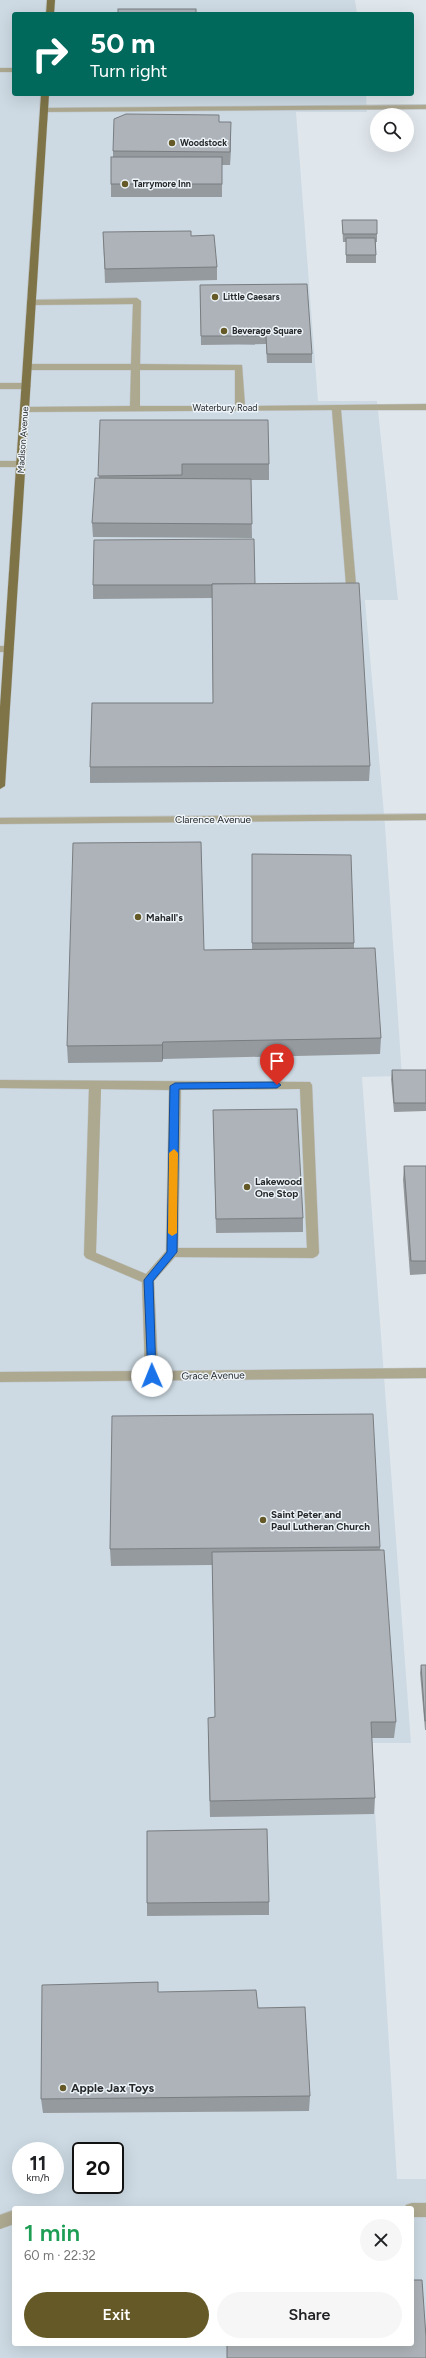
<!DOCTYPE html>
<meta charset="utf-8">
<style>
body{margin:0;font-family:Figtree,sans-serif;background:#f6f6f6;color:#202124;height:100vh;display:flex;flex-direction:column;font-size:15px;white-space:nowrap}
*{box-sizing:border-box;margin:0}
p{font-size:13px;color:#757577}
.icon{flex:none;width:22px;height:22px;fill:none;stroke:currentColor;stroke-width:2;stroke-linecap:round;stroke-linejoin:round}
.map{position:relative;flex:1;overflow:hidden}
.side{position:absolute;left:12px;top:2206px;width:402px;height:140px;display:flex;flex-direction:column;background:#fff;border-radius:4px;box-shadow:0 4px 16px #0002}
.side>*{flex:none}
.banner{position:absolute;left:12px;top:12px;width:402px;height:84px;border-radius:4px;box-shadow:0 4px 16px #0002;background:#00695c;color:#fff;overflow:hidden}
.fabs{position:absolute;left:370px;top:108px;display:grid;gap:8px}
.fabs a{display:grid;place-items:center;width:44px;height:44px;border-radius:50%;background:#fff;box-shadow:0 4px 16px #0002;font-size:20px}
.speed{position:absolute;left:12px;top:2142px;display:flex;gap:8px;font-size:20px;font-weight:700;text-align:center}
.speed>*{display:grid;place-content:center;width:52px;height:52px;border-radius:50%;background:#fff;box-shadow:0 4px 16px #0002;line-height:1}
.speed small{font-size:10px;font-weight:400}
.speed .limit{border:2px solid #111;border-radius:6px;background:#fff;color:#111}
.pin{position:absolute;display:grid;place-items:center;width:34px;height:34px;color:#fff;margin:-41px -17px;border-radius:50% 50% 50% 0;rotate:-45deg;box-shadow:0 0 4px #0007}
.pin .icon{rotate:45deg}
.me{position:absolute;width:44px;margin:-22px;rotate:359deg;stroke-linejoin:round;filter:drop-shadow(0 0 3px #0008)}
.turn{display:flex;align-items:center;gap:14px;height:84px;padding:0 12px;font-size:18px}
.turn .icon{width:52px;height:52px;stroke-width:2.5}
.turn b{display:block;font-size:28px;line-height:34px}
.round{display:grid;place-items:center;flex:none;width:42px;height:42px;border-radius:21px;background:#f6f6f6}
.summary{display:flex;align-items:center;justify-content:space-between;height:68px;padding:0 12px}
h1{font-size:24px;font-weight:600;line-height:30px;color:#1e9e55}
.action{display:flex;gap:8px;margin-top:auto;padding:8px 12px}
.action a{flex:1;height:46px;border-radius:24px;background:#655a27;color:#fff;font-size:16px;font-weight:600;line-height:46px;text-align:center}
.action a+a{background:#f6f6f6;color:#202124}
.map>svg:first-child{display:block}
</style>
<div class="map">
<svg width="426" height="2358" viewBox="0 0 426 2358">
<rect width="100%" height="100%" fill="#e0e7ec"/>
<path fill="#cddae3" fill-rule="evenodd" d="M0,0H355L357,14H14V94H366L367,112H296L318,401H377L398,600H365L385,825L402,1076L362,1077L411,1743H371L397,2179H426V2358H0ZM21,2151H55V2185H21ZM81,2151H115V2185H81ZM14,2208H412V2344H14Z"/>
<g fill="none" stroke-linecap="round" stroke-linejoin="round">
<defs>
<g id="minor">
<rect x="0" y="68" width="14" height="4"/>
<polygon points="426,105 426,109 44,112 40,110 44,108"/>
<path d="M137,298L141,301L140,364L242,365L245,406L426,404V410H341L356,585L354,587L351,588L346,585L332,410L22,412V408L25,407L130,406L131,370H28L23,367L28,364H131L133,304L32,305L28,302L29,300ZM140,370H235V406H140Z"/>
<polygon points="0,383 26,383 31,386 26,389 0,389"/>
<polygon points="0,461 21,461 26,464 21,467 0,467"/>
<polygon points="0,646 9,646 14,649 9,652 0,652"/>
<polygon points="426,814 426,820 0,824 0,818"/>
<path d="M0,1080L310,1082L312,1085L319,1253L317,1256L313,1258L175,1257L154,1281L158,1371L426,1368V1378L0,1382V1372L145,1371L142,1282L86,1258L84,1255L89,1089L0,1088ZM101,1089L169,1090L166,1251L146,1274L96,1253ZM300,1089L307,1248H178L181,1090Z"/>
<polygon points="412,2203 426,2203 426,2217 412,2217 412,2208 405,2208 406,2205"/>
<polygon points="14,2210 14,2224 0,2229 0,2215"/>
</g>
<g id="major">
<polygon points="47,0 55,0 54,14 46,14"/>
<polygon points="41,94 49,94 5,786 0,789 0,707"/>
</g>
</defs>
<use href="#minor" stroke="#bfc5c9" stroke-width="1"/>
<use href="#major" stroke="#bfc5c9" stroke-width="1"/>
<use href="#minor" fill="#ada890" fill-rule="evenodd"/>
<use href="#major" fill="#7e7448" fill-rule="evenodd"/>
</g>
<g fill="#959a9e">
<polygon points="219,115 219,122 231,135 230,165 222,165 222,197 111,197 111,184 113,157 113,151"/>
<polygon points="342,220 377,234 377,242 376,242 376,263 346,263 346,242 343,242"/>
<polygon points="103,232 191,236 217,267 217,280 105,283"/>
<polygon points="200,285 312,354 312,363 267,363 266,344 201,345"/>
<polygon points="100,420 269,464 269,480 251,480 252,538 93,537 92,523 99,478"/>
<polygon points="255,584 370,766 369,781 90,783 90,767 213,703 212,598 93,599 93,585"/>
<polygon points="252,854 354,943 354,949 381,1038 380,1054 163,1059 162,1062 68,1063 67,1046 204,950 252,949"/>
<polygon points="392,1070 426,1070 426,1111 394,1112 391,1079"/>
<polygon points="213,1110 303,1218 303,1232 216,1233"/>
<polygon points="404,1166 426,1166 426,1274 410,1275 403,1180"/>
<polygon points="380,1547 396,1722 394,1738 372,1738 375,1798 374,1814 210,1817 208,1734 215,1717 212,1565 111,1566 110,1549"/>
<polygon points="421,1665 426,1665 426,1730 425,1730 420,1673"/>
<polygon points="269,1902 269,1915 147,1916 147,1903"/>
<polygon points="158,1992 258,2008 310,2096 309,2111 43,2113 41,2099"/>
</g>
<g fill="#797d81">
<polygon points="231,122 231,135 230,165 230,152"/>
<polygon points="163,1042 163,1059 162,1062 162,1045"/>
</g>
<g fill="#adb3b8" stroke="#797d81">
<rect x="118" y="9" width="78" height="5"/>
<polygon points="126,114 219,115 219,122 231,122 230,152 113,151 114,119"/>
<rect x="111" y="157" width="111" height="27"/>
<polygon points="342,220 377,220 377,234 343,234"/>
<polygon points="191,231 191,236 214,235 217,267 105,269 103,232"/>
<polygon points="346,238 375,238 376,255 346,255"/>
<polygon points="307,284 312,354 267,354 266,336 201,336 200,285"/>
<polygon points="100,420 268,420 269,464 182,464 182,475 98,476"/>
<polygon points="95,478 251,479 252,524 92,523"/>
<polygon points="254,539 255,584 212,584 212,585 93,585 94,540"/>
<polygon points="359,583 370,766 90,767 92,703 213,703 212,584"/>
<polygon points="201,842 204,950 375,948 381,1038 163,1042 162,1045 67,1046 73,843"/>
<polygon points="252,854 351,855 354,943 252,943"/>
<polygon points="392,1070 426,1070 426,1103 394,1103"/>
<polygon points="297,1109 303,1218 216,1219 213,1110"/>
<polygon points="404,1166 426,1166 426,1261 411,1261"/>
<polygon points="373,1414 380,1547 110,1549 112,1416"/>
<polygon points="384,1550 396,1722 371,1722 375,1798 210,1801 208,1718 215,1717 212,1552"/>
<polygon points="421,1665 426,1665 426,1721 425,1721"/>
<polygon points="267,1829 269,1902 147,1903 147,1831"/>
<polygon points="158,1982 158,1992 256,1990 258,2008 305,2007 310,2096 41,2099 42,1985"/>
<polygon points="412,2280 422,2280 426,2337 426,2358 227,2358 227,2344 412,2344"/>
</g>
<polygon fill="#1a73e8" stroke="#114b97" points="277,1082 281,1085 277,1088 179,1089 177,1252 153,1281 156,1376 155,1378 148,1378 144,1280 167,1252 170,1086 175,1083"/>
<polygon fill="#f59e0b" points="174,1149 178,1153 177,1233 172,1236 168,1233 169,1153"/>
<g fill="#655a27" stroke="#edf4f9" stroke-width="1.5">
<circle cx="172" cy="143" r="4"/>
<circle cx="125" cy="184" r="4"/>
<circle cx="215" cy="297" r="4"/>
<circle cx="224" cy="331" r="4"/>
<circle cx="138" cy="917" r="4"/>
<circle cx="247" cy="1187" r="4"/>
<circle cx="263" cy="1520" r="4"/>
<circle cx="63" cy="2088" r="4"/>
</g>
<g text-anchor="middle" stroke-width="3" stroke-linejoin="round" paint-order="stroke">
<g font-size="9" font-weight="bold" fill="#26282a" stroke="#edf4f9" text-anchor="start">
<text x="180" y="146">Woodstock</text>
<text x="133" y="187">Tarrymore Inn</text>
<text x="223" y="300">Little Caesars</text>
<text x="232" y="334">Beverage Square</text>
</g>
<g font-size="9" fill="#26282a" stroke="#edf4f9">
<text x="225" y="411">Waterbury Road</text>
<text transform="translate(23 440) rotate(-86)" y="3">Madison Avenue</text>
</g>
<g font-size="10" fill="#26282a" stroke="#edf4f9">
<text x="213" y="823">Clarence Avenue</text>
<text transform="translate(213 1375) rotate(-1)" y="4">Grace Avenue</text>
</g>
<g font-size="10" font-weight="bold" fill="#26282a" stroke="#edf4f9" text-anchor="start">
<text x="146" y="921">Mahall's</text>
<text x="255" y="1185">Lakewood<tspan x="255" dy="12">One Stop</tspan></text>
<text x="271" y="1518">Saint Peter and<tspan x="271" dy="12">Paul Lutheran Church</tspan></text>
</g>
<g font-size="12" font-weight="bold" fill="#26282a" stroke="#edf4f9" text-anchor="start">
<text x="71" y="2092">Apple Jax Toys</text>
</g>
</g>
</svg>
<div class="fabs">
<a><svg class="icon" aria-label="search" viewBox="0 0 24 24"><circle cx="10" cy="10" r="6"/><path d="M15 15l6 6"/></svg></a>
</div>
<div class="speed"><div>11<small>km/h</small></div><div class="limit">20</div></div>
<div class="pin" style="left:277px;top:1085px;background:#d93025"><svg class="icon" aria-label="arrive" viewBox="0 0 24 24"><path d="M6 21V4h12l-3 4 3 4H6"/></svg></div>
<svg class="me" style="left:152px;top:1376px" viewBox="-20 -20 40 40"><circle r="19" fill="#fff"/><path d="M0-13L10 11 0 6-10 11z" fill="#1a73e8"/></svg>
<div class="banner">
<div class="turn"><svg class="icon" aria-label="right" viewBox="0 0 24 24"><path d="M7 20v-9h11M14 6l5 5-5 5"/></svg><div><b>50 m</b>Turn right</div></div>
</div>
<section class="side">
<div class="summary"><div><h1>1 min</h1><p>60 m · 22:32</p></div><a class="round"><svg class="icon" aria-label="close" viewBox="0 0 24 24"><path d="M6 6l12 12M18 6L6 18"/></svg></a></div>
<div class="action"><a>Exit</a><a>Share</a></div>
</section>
</div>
